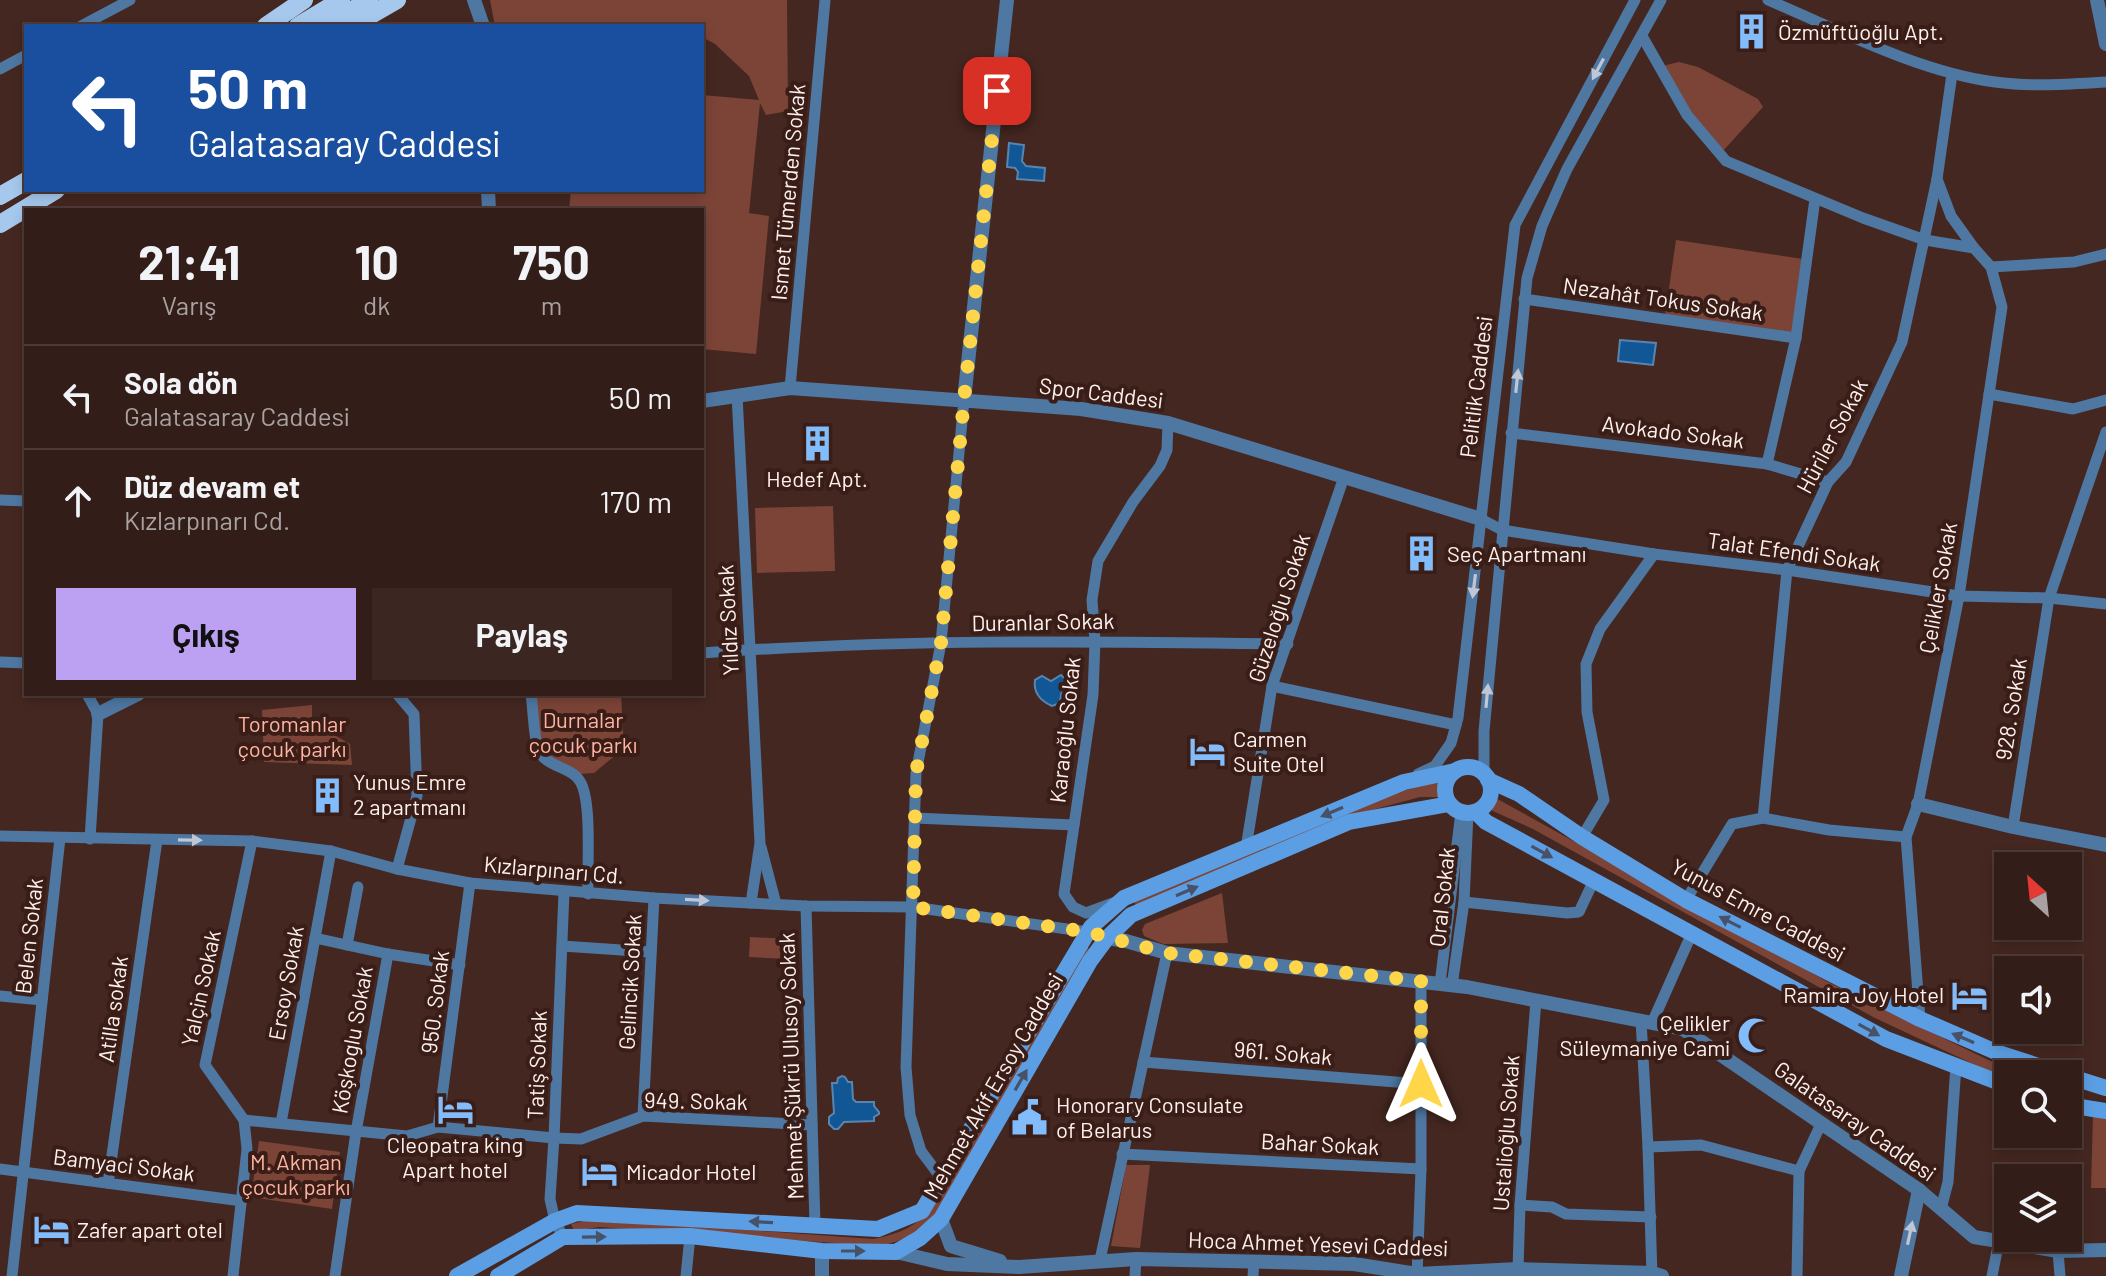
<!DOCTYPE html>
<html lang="tr">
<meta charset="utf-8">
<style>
body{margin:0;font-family:Barlow,sans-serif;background:#3b2621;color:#f1f3f6;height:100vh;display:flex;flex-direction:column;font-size:30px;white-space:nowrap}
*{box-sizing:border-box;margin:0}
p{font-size:26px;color:#a9a2a2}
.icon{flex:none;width:44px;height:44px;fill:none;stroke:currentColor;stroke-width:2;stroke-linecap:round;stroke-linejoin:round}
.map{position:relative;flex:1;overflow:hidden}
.side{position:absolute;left:24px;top:208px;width:680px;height:488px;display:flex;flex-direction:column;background:#331d18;border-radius:0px;box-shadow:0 4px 12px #0003,0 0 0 2px #4e3b37}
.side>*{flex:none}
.top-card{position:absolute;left:24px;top:24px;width:680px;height:168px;border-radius:0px;box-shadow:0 4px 12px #0003,0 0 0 2px #4e3b37;background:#1a4fa0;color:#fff;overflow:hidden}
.needle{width:52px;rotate:333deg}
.controls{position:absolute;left:1994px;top:852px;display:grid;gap:16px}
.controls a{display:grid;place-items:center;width:88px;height:88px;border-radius:0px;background:#331d18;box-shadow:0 4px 12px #0003,0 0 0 2px #4e3b37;font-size:40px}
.pin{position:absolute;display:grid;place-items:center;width:68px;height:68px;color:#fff;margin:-34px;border-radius:16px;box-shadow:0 4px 12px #0006}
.me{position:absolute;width:88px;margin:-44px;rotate:0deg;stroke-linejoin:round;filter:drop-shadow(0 0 6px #0008)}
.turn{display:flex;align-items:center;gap:28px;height:168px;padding:0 32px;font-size:36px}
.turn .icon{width:104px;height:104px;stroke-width:2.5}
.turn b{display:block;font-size:56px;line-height:68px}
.eta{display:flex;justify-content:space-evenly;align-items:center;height:136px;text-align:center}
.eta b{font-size:48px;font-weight:700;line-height:56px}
.action{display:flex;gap:16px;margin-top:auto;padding:16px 32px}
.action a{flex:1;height:92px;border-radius:0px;background:#bca0f2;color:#111;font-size:32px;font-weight:700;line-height:92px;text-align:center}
.action a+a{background:#3b2621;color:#f1f3f6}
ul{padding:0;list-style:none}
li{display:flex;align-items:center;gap:24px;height:104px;padding:0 32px;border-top:2px solid #4e3b37}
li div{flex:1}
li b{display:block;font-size:30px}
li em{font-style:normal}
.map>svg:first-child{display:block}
</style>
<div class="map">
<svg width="2106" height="1276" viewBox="0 0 2106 1276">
<rect width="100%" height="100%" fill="#442720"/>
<g fill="#7c4437">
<polygon points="490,0 787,0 788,111 766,115 760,103 749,213 769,216 756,354 702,349 702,210 569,210 571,190 702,190 702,95 759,100 749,76 715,44 702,37 702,26 649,23 642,26 495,26"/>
<polygon points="1679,62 1698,67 1758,99 1763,107 1722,152 1689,113 1662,66"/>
<polygon points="1676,240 1803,259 1793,334 1665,316"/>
<polygon points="833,506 835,571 757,573 755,508"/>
<polygon points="535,694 621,694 624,748 594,773 579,774 548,758 541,749"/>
<polygon points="312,705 312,720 315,724 350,744 352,765 264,762 262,710"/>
<polygon points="1440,779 1445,797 1420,797 1368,811 1136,906 1134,901 1364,804"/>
<polygon points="1492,796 1826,981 2017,1074 2008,1074 2008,1079 2001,1077 1875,1018 1533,829 1486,808"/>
<polygon points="1222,893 1228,943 1163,944 1144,936 1142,930 1145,924"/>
<polygon points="750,937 789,939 787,959 749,957"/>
<path d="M1087,947L1091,951L938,1215C920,1232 903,1242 878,1246L599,1227L574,1231L571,1224L593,1219L873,1239C893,1235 910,1230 925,1215Z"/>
<polygon points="2093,1113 2106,1115 2106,1188 2091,1188"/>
<polygon points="259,1141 340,1152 332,1209 251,1197"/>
<polygon points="1126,1165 1150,1165 1140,1248 1111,1246"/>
</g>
<g fill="#115796" stroke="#5885b0" stroke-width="2">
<polygon points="1009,143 1024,145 1022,161 1026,166 1045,168 1044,181 1017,179 1018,172 1015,168 1007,167"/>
<polygon points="1620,340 1656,343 1653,365 1618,361"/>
<path d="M1061,675L1069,683L1061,694L1060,703L1052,706C1041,701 1033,693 1035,680L1042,676L1051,681Z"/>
<polygon points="842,1076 845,1077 848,1082 852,1082 853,1099 856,1102 874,1102 874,1106 879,1112 879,1114 874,1117 874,1121 844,1122 838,1129 834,1129 829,1124 829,1117 834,1113 832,1083 837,1083 838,1078"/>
</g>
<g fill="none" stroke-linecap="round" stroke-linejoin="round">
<g stroke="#4e77a2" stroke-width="11">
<path d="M1768,0C1839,30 1919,72 1995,82C2031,87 2069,84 2106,82"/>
<polyline points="81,26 130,0"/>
<polyline points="1642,36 1687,115 1726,161 1863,218 1925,240 1974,248"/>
<polyline points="0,69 26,55"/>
<polyline points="1991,267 2074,262 2106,254"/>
<polyline points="1524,299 1796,338"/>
<polyline points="790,388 825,0"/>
<polyline points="1989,394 2073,409 2106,400"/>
<polyline points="737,395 760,843 751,903"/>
<polyline points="1511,433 1767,464 1828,482"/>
<polyline points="1767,464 1796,338 1815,199"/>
<polyline points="0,500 26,501"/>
<polyline points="1481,519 1502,530 1654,554 1787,570 1959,596 2049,598 2106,604"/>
<path d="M702,653C897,639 1092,641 1288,644"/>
<polyline points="0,662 26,663"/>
<polyline points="1272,686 1456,725"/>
<polyline points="87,694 98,714 90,839"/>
<polyline points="397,694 414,714 417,796 397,869"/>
<path d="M531,694C533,707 534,739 538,749C545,768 573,766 581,783C592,805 587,866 588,894"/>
<polyline points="1418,774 1435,766 1451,743 1458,718 1515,225 1635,0"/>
<polyline points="1484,774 1484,731 1527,278 1542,226 1567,169 1661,0"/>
<polyline points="915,818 1074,825"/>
<polyline points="1763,818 1787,570 1828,482 1846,462 1902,342 1937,179 1952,74"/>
<polyline points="2013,827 2049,598 2106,432"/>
<polyline points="0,836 252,841 331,851 397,869 470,883 654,898 806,906 913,907 1088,932 1107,938"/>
<polyline points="1582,837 1604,800 1587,712 1586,664 1600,629 1654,554"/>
<polyline points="761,847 776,904"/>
<polyline points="1246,848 1272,686 1344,477"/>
<polyline points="1686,900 1732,824 1763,818 1829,830 1906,837"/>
<polyline points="1464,902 1567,913 1579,912 1594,880"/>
<polyline points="1113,903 1086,913 1073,907 1064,894 1093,695 1095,641 1092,600 1098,561 1133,502 1160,466 1167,450 1168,423"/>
<polyline points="806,906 815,1225"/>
<polyline points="315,938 388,954 460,965"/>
<polyline points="347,945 358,887"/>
<polyline points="562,946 651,952"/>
<polyline points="1440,984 1461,812"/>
<polyline points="1452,986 1464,902 1468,813"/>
<polyline points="0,996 42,1000"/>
<polyline points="1920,1019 1906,837 1918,804 1959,596 2002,307 1991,267 1974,248 1951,216 1937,179"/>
<polyline points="1641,1020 1648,1147 1652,1276"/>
<polyline points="1652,1023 1692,933"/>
<polyline points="1143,1062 1421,1084"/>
<polyline points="643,1116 654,898"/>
<polyline points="244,1120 407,1136 438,1127 554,1138 581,1139 643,1116 812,1125"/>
<polyline points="281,1123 331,851"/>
<polyline points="438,1127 470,883"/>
<polyline points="1648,1147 1701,1145 1799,1171"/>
<polyline points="1122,1154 1421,1169"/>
<polyline points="0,1169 242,1201"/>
<polyline points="942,1179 921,1151 910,1115 906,1067 916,773 941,643 964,400"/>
<polyline points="108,1183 157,840"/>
<polyline points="1520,1205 1552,1207 1566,1214 1651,1217"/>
<polyline points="1941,1209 1948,1182 1956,1065"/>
<polyline points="563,1237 555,1221 550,1199 554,1138 564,892"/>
<polyline points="2058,1251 2060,1276"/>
<polyline points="1100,1260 1167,953"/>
<polyline points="1518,1269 1520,1205 1536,1000"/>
<polyline points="12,1276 60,838"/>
<polyline points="233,1276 247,1149 244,1120 205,1065 252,841"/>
<polyline points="335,1276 356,1132 388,954"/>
<polyline points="686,1276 690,1236"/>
<polyline points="1135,1276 1136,1259"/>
<polyline points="1253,1276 1254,1261"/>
<polyline points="1417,1276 1421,1169 1421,981"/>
<polyline points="1797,1276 1799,1171 1821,1124"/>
<polyline points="1992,1276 1999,1241"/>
</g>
<g stroke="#4e77a2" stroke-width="14">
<polyline points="474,0 483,26"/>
<polyline points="2097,0 2106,44"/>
<polyline points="488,190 489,210"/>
<polyline points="964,400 1007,0"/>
<polyline points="702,401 790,388 1081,409 1168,423 1481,519"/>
<polyline points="98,714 138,694"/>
<polyline points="1918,804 2013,827 2106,845"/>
<polyline points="1107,938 1126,941 1167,953 1467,987 1683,1029 1919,1190 1974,1237 2058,1251 2106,1250"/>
<polyline points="941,1219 951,1246 1000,1261"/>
<polyline points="896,1252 947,1264 1019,1267 1136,1259 1354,1264 1417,1274 1518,1269 1652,1273 1662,1276"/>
<polyline points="822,1276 822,1251"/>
<polyline points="1901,1276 1919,1190"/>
</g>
<g stroke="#5c9ee3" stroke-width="16">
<circle cx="1468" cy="790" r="23"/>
<polyline points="1488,780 1519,794 1582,837 1686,900 1920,1019 1996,1052 2063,1074"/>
<polyline points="1476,812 1486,822 1886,1039 2008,1086"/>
<polyline points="2068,1076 2106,1088"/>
<polyline points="2068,1105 2106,1111"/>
<polyline points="457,1276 555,1221 577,1213 878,1229 922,1211 1091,927 1124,898 1404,782 1455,771"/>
<polyline points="498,1276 563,1237 690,1236 822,1251 896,1252 920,1238 941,1219 1090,961 1107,938 1131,915 1349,822 1449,804"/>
</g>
<g stroke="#a6c8ed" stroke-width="18">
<polyline points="266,26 304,0"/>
<polyline points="298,26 341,0"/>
<polyline points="326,26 369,0"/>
<polyline points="352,26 397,0"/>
<polyline points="0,196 26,181"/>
<polyline points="0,224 56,190"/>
</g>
</g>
<defs><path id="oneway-solid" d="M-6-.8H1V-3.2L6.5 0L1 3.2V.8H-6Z" transform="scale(2)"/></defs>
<g fill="#c0c6d3">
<use href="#oneway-solid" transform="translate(1598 69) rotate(118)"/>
<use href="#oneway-solid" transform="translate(1517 381) rotate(-84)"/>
<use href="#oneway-solid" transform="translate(1474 586) rotate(97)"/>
<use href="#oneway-solid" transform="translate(1487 696) rotate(-85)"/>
<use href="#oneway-solid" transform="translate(190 840) rotate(1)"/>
<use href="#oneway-solid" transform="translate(697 900) rotate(3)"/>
<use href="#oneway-solid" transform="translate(1910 1233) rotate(-78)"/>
</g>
<g fill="#475168">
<use href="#oneway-solid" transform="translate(1332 812) rotate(157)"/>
<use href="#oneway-solid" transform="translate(1542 852) rotate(29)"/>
<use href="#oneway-solid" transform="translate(1187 891) rotate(-23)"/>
<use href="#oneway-solid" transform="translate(1730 922) rotate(-153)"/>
<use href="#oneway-solid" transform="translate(1869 1030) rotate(29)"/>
<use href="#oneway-solid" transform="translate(1963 1038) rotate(-157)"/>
<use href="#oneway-solid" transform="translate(1021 1080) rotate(-60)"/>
<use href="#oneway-solid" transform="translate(761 1222) rotate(-177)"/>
<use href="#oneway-solid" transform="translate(594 1237) rotate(-1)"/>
<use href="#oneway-solid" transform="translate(853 1251)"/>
</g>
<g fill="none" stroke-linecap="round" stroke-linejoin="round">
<polyline stroke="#ffd54a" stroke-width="14" stroke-dasharray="0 25.2" points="997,91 964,400 941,643 916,773 913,907 1088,932 1167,953 1421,981 1421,1084"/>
</g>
<defs>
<symbol id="building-bare" viewBox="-9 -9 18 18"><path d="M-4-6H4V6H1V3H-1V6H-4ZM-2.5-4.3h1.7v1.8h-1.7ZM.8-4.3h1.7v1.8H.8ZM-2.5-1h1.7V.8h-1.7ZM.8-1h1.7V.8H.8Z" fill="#83bcfa" stroke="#391d16" stroke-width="2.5" paint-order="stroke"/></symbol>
<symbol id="hotel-bare" viewBox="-9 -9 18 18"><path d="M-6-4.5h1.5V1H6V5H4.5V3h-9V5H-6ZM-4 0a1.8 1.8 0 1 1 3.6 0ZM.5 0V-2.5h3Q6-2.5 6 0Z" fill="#83bcfa" stroke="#391d16" stroke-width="2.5" paint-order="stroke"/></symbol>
<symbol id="mosque-bare" viewBox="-9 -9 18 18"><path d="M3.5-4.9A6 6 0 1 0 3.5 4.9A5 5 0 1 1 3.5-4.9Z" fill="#83bcfa" stroke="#391d16" stroke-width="2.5" paint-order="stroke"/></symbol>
<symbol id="civic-bare" viewBox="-9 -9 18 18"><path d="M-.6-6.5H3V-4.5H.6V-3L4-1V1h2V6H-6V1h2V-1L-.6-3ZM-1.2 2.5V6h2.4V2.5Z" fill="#83bcfa" stroke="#391d16" stroke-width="2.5" paint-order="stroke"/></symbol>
</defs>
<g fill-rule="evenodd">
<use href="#building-bare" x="1726" y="6" width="51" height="51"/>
<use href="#building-bare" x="792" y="418" width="51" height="51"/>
<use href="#building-bare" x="1396" y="528" width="51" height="51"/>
<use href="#hotel-bare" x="1182" y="726" width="51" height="51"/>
<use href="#building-bare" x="302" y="770" width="51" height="51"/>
<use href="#hotel-bare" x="1944" y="970" width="51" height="51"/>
<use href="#mosque-bare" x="1730" y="1010" width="51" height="51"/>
<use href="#hotel-bare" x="430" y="1084" width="51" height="51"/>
<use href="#civic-bare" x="1004" y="1092" width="51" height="51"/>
<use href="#hotel-bare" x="574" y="1146" width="51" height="51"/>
<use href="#hotel-bare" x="26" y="1204" width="51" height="51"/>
</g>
<g text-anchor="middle" stroke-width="8" stroke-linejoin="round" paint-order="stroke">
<g font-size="22" fill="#fdf0ed" stroke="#391d16" text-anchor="start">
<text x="1778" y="40">Özmüftüoğlu Apt.</text>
<text x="817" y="487" text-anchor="middle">Hedef Apt.</text>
<text x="1447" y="562">Seç Apartmanı</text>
<text x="1233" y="747">Carmen<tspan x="1233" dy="25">Suite Otel</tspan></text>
<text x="353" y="790">Yunus Emre<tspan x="353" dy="25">2 apartmanı</tspan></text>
<text x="1944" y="1003" text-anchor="end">Ramira Joy Hotel</text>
<text x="1730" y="1031" text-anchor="end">Çelikler<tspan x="1730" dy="25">Süleymaniye Cami</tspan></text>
<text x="1056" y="1113">Honorary Consulate<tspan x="1056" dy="25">of Belarus</tspan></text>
<text x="455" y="1153" text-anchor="middle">Cleopatra king<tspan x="455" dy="25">Apart hotel</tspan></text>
<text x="626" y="1180">Micador Hotel</text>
<text x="77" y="1238">Zafer apart otel</text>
</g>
<g font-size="22" fill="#fdf0ed" stroke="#391d16">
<text transform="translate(788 192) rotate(-85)" y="8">Ismet Tümerden Sokak</text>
<text transform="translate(1663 299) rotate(8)" y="8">Nezahât Tokus Sokak</text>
<text transform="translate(1476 387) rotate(-83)" y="8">Pelitlik Caddesi</text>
<text transform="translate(1101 393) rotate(7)" y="8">Spor Caddesi</text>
<text transform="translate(1673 432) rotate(7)" y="8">Avokado Sokak</text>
<text transform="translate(1832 436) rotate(-62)" y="8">Hüriler Sokak</text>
<text transform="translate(1794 552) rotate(8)" y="8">Talat Efendi Sokak</text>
<text transform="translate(1938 588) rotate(-80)" y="8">Çelikler Sokak</text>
<text transform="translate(1279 608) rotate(-72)" y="8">Güzeloğlu Sokak</text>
<text transform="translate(728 620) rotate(-93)" y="8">Yıldız Sokak</text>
<text transform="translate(1043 622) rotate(-1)" y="8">Duranlar Sokak</text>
<text transform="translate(2011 709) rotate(-81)" y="8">928. Sokak</text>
<text transform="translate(1065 730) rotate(-84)" y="8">Karaoğlu Sokak</text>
<text transform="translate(554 870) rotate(5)" y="8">Kızlarpınarı Cd.</text>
<text transform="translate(1442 897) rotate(-84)" y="8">Oral Sokak</text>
<text transform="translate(1758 910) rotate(28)" y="8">Yunus Emre Caddesi</text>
<text transform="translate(29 936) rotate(-84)" y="8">Belen Sokak</text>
<text transform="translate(630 982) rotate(-87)" y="8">Gelincik Sokak</text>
<text transform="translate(286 983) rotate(-80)" y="8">Ersoy Sokak</text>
<text transform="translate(201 988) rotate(-78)" y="8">Yalçin Sokak</text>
<text transform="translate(435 1002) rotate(-83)" y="8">950. Sokak</text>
<text transform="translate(113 1009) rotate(-82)" y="8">Atilla sokak</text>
<text transform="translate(352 1040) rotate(-80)" y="8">Köşkoglu Sokak</text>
<text transform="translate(1283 1053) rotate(5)" y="8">961. Sokak</text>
<text transform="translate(537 1065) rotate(-88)" y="8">Tatiş Sokak</text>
<text transform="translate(791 1066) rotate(-92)" y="8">Mehmet Şükrü Ulusoy Sokak</text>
<text transform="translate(993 1086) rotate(-60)" y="8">Mehmet Akif Ersoy Caddesi</text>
<text transform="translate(696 1101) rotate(1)" y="8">949. Sokak</text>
<text transform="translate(1855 1121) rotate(35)" y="8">Galatasaray Caddesi</text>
<text transform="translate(1506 1133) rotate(-86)" y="8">Ustalioğlu Sokak</text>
<text transform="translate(1320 1144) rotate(3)" y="8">Bahar Sokak</text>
<text transform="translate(124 1165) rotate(7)" y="8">Bamyaci Sokak</text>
<text transform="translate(1318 1244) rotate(2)" y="8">Hoca Ahmet Yesevi Caddesi</text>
</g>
<g font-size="22" fill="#feb4a2" stroke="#391d16">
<text x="583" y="728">Durnalar<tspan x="583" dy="25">çocuk parkı</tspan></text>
<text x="292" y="732">Toromanlar<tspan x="292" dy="25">çocuk parkı</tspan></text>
<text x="296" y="1170">M. Akman<tspan x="296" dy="25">çocuk parkı</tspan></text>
</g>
</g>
</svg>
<div class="controls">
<a><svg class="needle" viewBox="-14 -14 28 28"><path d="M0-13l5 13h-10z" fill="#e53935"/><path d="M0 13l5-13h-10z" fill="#a9a2a2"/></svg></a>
<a><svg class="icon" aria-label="sound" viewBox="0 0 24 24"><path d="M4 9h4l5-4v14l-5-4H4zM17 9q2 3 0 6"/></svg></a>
<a><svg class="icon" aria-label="search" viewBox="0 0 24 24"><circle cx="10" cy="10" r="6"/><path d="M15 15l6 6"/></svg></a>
<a><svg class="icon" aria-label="layers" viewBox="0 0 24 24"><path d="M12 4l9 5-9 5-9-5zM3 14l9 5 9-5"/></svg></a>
</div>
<div class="pin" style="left:997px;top:91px;background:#d93025"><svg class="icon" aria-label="arrive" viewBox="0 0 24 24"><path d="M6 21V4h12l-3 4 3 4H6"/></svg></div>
<svg class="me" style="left:1421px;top:1084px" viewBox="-20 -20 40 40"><path d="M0-17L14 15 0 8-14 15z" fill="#ffd54a" stroke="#fff" stroke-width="4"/></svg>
<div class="top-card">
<div class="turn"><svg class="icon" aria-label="left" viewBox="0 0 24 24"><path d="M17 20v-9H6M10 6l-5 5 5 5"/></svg><div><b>50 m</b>Galatasaray Caddesi</div></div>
</div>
<section class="side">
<div class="eta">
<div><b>21:41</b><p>Varış</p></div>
<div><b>10</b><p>dk</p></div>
<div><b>750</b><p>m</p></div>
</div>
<ul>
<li><svg class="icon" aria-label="left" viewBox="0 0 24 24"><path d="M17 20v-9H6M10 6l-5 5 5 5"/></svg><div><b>Sola dön</b><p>Galatasaray Caddesi</p></div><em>50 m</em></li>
<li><svg class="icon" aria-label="ahead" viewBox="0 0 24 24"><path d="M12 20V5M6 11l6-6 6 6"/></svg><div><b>Düz devam et</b><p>Kızlarpınarı Cd.</p></div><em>170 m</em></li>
</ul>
<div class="action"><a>Çıkış</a><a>Paylaş</a></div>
</section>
</div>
